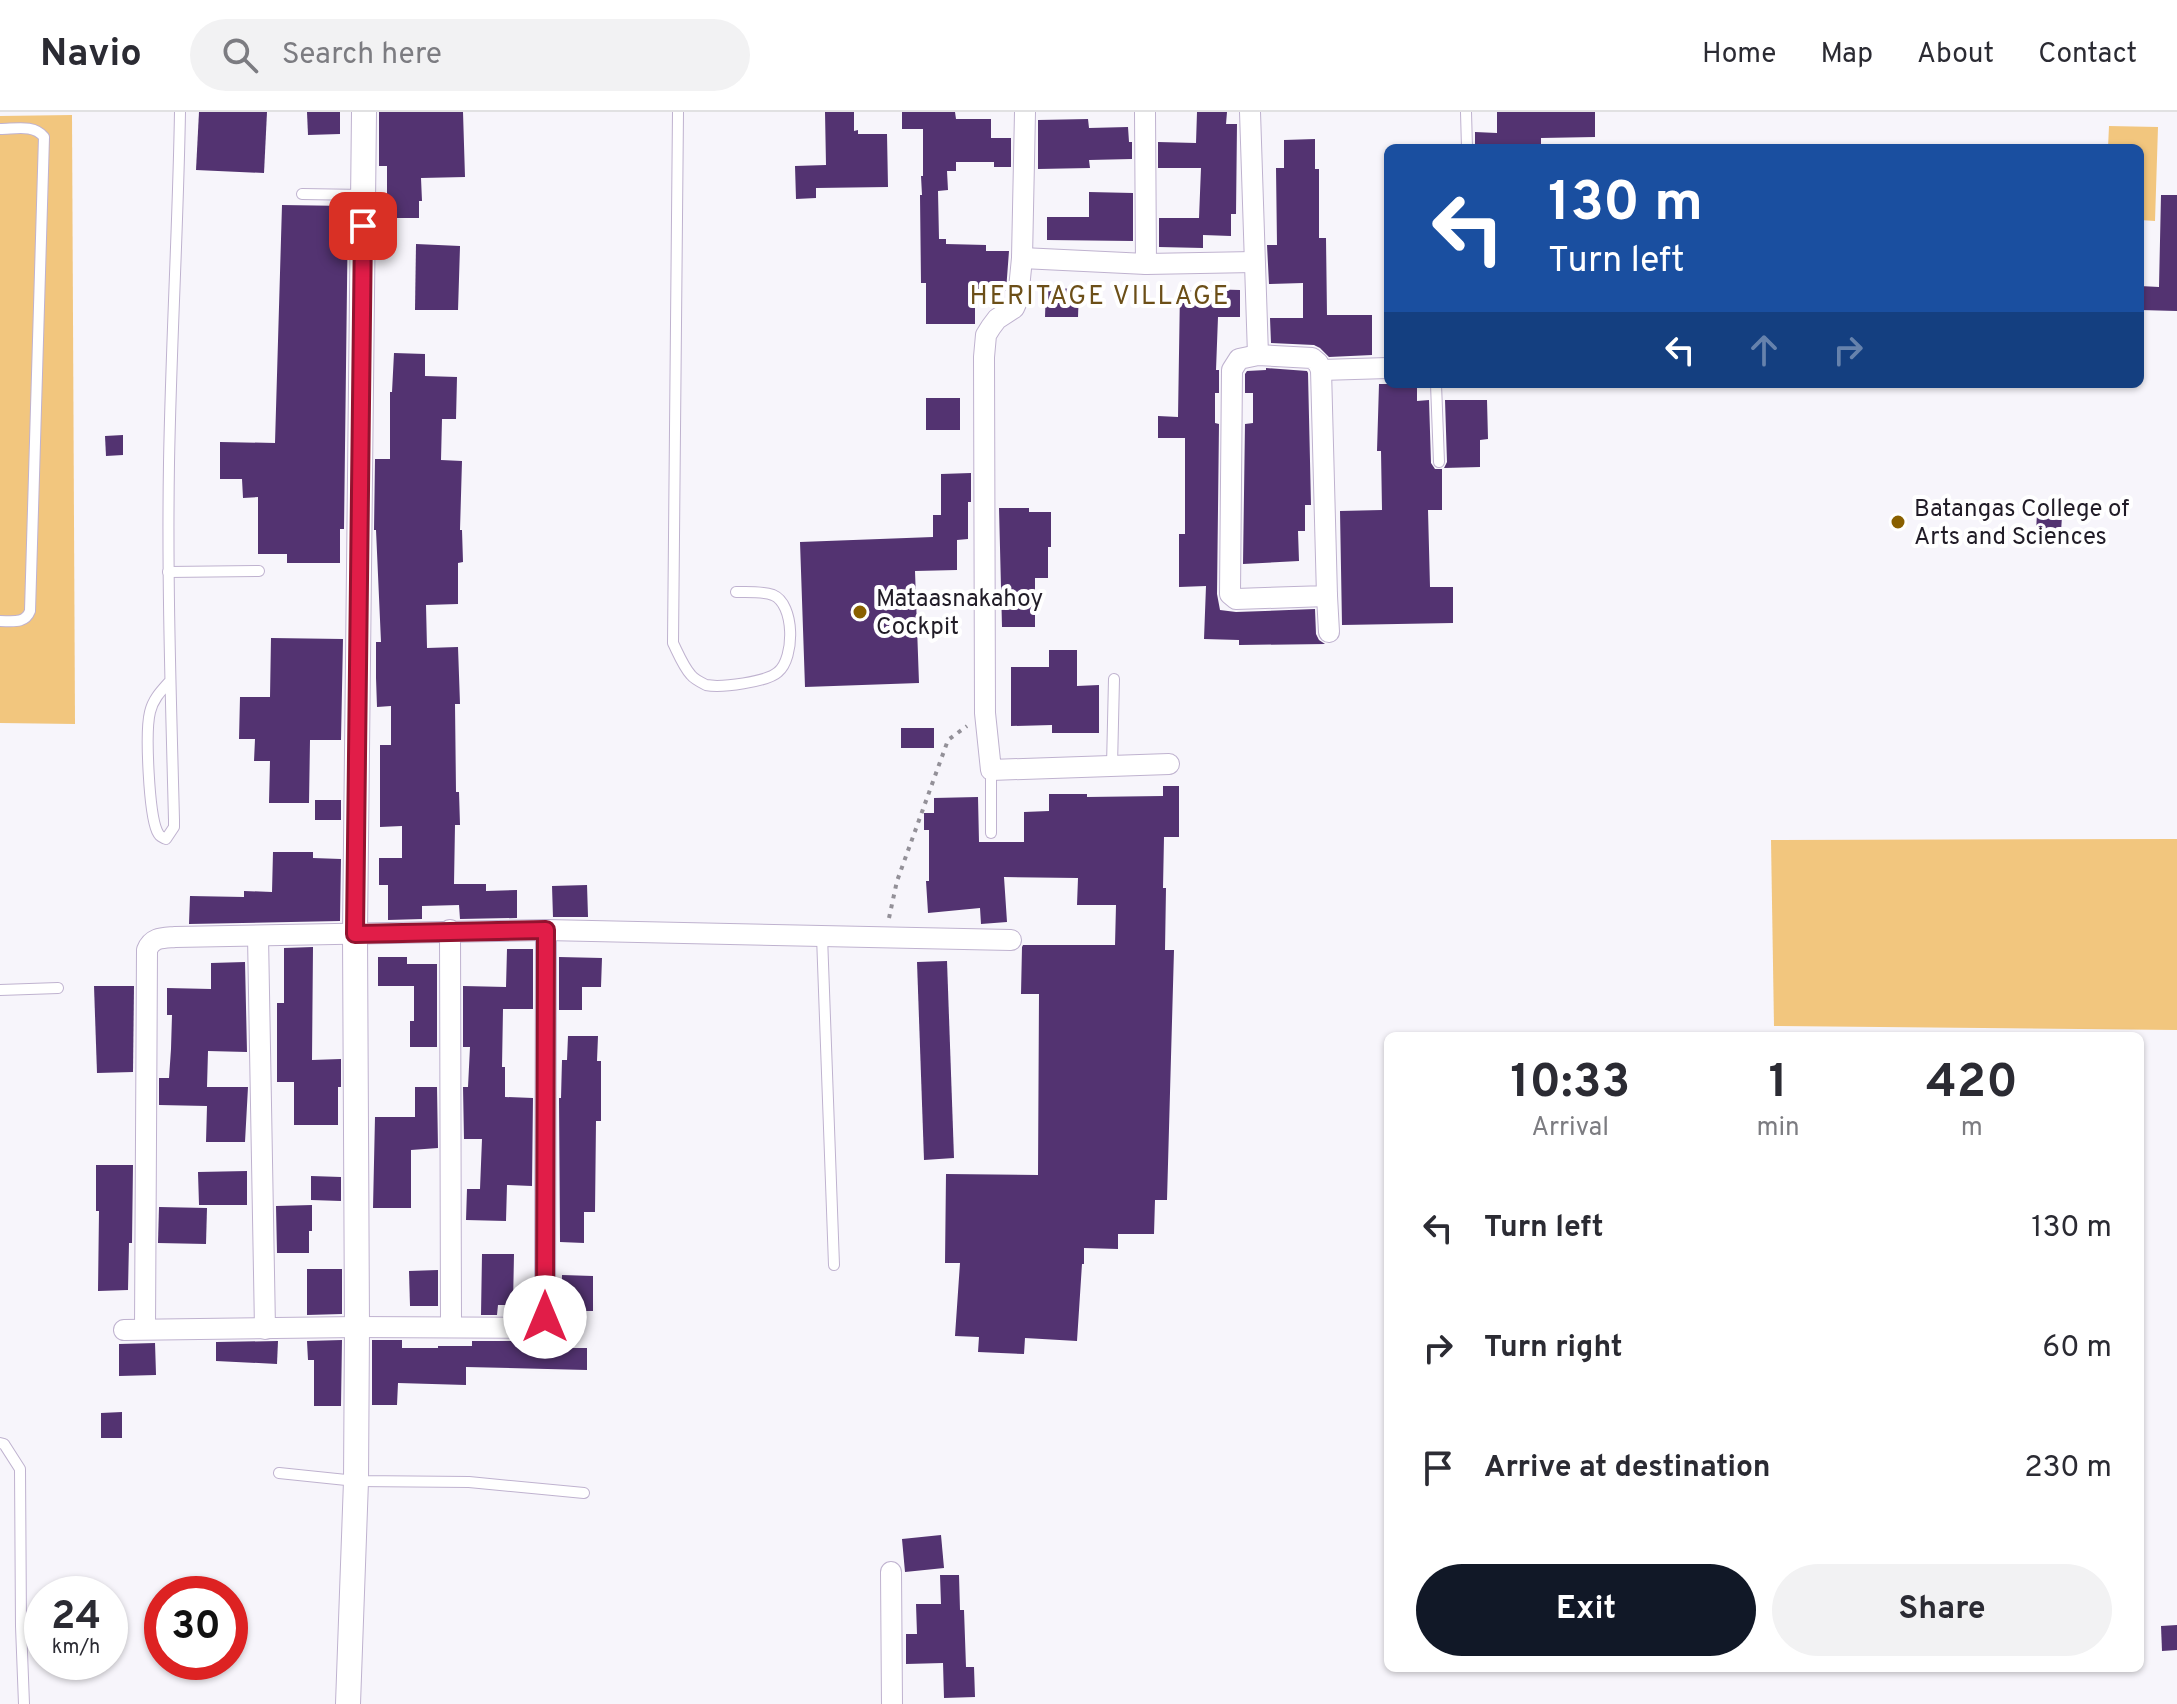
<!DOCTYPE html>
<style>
body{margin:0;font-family:Overpass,sans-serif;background:#f2f2f3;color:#2b2b33;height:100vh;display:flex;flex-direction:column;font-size:30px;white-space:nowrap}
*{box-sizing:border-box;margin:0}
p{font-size:26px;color:#7c7c81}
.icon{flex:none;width:44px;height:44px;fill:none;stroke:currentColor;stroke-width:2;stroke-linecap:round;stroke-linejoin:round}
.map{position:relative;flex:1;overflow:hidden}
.sheet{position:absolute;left:1384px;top:920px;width:760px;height:640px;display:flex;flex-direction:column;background:#fff;border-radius:12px;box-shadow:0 2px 6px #0004}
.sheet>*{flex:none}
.guide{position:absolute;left:1384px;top:32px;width:760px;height:244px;border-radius:12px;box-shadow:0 2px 6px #0004;background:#1a4fa0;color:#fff;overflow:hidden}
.speed{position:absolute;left:24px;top:1464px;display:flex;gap:16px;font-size:40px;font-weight:700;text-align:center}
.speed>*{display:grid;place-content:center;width:104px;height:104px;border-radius:50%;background:#fff;box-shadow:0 2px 6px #0004;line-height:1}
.speed small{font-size:20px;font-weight:400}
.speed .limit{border:12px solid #d22;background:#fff;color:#111}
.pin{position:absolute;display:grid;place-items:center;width:68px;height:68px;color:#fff;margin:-34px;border-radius:16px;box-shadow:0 4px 12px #0006}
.me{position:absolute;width:88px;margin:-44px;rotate:0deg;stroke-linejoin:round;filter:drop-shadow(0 0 6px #0008)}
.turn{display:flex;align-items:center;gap:28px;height:168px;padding:0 32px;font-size:36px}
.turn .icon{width:104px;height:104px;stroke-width:2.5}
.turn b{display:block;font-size:56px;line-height:68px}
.lanes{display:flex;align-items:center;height:76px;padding:0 32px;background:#0003;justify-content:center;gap:40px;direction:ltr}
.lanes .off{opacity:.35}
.eta{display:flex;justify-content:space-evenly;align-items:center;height:136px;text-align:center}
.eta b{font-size:48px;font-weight:700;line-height:56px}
.cta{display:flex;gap:16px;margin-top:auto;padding:16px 32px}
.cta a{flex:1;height:92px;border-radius:48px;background:#111827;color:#fff;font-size:32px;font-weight:700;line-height:92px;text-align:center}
.cta a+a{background:#f2f2f3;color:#2b2b33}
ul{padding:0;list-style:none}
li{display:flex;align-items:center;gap:24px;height:120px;padding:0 32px}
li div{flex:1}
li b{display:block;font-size:30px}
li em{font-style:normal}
header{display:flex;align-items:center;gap:48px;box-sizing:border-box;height:112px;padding:0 40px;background:#fff;border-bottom:2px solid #e1e1e2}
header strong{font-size:38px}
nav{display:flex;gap:44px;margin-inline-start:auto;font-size:28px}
.search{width:560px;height:72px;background:#f2f2f3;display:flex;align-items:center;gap:20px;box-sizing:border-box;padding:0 28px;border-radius:44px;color:#7c7c81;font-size:30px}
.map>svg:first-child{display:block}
</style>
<header>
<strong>Navio</strong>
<div class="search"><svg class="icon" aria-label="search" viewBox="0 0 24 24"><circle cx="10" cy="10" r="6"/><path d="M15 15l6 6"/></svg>Search here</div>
<nav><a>Home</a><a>Map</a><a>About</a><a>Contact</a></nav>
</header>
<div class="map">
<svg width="2177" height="1592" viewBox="0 0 2177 1592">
<rect width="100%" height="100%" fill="#f7f5fb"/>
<g fill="#f2c67e">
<polygon points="72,3 75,612 0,611 0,4"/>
<polygon points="2109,14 2158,15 2155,109 2140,108 2140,36 2108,36"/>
<polygon points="2177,727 2177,918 1774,914 1771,728"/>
</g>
<g fill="#533371">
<polygon points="199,0 267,0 264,61 196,58"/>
<polygon points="307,0 340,0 340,22 308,23"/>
<polygon points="379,0 463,0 465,65 421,66 422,89 419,89 419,106 380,106 380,91 387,91 387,54 379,54"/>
<polygon points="825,0 854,0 854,19 858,18 858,22 887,22 888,75 816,76 816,86 796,87 795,54 826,53"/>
<polygon points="902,0 955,0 956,7 991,7 991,26 1011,26 1011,55 994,55 994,50 956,50 956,59 947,59 948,78 938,79 939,127 946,127 946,132 986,133 986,139 1009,139 1006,179 975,179 975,212 926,212 926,171 921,171 920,83 922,83 921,64 923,64 923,17 902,17"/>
<polygon points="1197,0 1227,0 1226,12 1237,12 1236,102 1231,102 1231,124 1203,123 1203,136 1159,135 1159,106 1199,106 1201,56 1158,56 1158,30 1196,31"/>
<polygon points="1497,0 1595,0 1595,25 1541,26 1541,36 1475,36 1475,20 1497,21"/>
<polygon points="1088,7 1089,16 1128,15 1129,30 1132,30 1132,47 1089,48 1090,56 1038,57 1038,8"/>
<polygon points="1315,27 1315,57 1319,57 1319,126 1326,126 1327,203 1372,203 1372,243 1329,245 1320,236 1314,233 1271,231 1270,206 1303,206 1303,171 1269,172 1267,133 1277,133 1276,56 1284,56 1284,28"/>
<polygon points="1089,80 1133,81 1133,129 1047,128 1047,105 1089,105"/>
<polygon points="2161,83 2177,83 2177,199 2140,198 2140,174 2159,175"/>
<polygon points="282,93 348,94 344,417 340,417 340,451 287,451 287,442 258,442 258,385 243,386 242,367 220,367 220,330 275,331"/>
<polygon points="416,132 460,134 458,198 415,198"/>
<polygon points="1046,176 1079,177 1078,205 1045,205"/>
<polygon points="1202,177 1240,178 1240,205 1218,205 1216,258 1219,258 1219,281 1215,281 1215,311 1219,312 1217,482 1220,498 1236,500 1315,497 1316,522 1319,528 1325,532 1239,533 1239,528 1204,527 1206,474 1179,475 1179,422 1185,422 1185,326 1158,326 1158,304 1178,305 1180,178 1202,179"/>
<polygon points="394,241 425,242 425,264 457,265 456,307 442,307 441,348 462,349 460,418 462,418 463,450 458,451 458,492 426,493 427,536 458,535 460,592 455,592 456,680 459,680 460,713 455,713 454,772 486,772 486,779 517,778 517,806 460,807 459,793 422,794 422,807 388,808 388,773 379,773 379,746 402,746 402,714 380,715 380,633 391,633 391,594 377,595 376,566 376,530 381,530 376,418 374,418 375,347 390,347 390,280 392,280"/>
<polygon points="1266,256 1307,259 1308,261 1311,393 1305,393 1305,419 1298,419 1299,449 1243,452 1245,312 1253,311 1253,281 1245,281 1245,262 1247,259 1266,258"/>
<polygon points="1379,272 1417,272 1417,289 1429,288 1431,351 1435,357 1442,357 1442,398 1428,398 1430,475 1453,475 1453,511 1342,513 1340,399 1382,398 1381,339 1377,339"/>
<rect x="926" y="286" width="34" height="32"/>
<polygon points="1445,288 1487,288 1488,327 1480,328 1480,355 1444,356 1447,350"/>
<polygon points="123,323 123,343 106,344 105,324"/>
<polygon points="971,361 971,390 968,390 968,427 957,428 957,458 915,459 919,571 805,575 800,430 933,425 933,403 941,403 941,362"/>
<polygon points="999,396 1029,396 1029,400 1051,400 1051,435 1048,435 1048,466 1035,466 1035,515 1002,515"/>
<polygon points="2037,402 2062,403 2061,421 2036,419"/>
<polygon points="271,526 343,527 341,628 310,628 309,691 269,691 270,649 254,649 255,627 239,627 240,585 270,585"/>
<polygon points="1049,538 1077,538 1077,574 1099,573 1099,621 1052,621 1052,613 1011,614 1011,555 1049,555"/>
<rect x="901" y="616" width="33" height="20"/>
<polygon points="1163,674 1179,674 1179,725 1164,725 1163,776 1166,776 1165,838 1174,838 1167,1088 1155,1088 1154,1122 1118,1122 1118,1137 1084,1136 1084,1152 1082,1152 1077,1229 1025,1226 1024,1242 978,1240 979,1225 955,1224 960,1151 945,1151 946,1062 1038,1063 1039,882 1021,882 1022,835 1023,833 1115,833 1116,793 1077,793 1078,766 1004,765 1007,810 981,812 980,796 928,801 926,769 929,769 929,718 924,718 924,701 934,701 934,686 978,685 979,730 1024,730 1024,700 1049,699 1049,682 1087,682 1087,685 1163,684"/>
<rect x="315" y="688" width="26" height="20"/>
<polygon points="273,740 313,740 313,746 341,747 340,809 189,812 190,784 244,785 244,779 272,780"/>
<polygon points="587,773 588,805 553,805 552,774"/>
<polygon points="313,835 312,948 341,947 341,975 338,975 338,1013 294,1013 294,970 277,970 277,891 284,891 284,836"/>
<polygon points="507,837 533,837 533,897 503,897 502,955 505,955 505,985 533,986 532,1074 507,1073 506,1109 466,1108 467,1077 480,1077 482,1027 464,1027 463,975 468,975 470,935 463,935 463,874 506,875"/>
<polygon points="378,845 407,845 407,852 437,852 437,935 410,935 410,909 414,909 414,874 378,874"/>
<polygon points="559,845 602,846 601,875 582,875 582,898 559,898"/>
<polygon points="947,849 954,1046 924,1048 917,850"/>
<polygon points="245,850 247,940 208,939 207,975 248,975 245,1030 206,1030 207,994 159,993 159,966 169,966 171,937 172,903 167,903 167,876 211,877 211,851"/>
<polygon points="94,874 134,874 133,960 97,961"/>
<polygon points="568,924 598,924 597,949 601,949 601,1009 596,1009 595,1100 584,1100 584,1131 560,1130 559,986 561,986 562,948 567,948"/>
<polygon points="415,975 437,975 438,1036 411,1038 411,1096 373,1096 375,1005 415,1005"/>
<polygon points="96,1053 133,1053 132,1131 129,1131 128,1178 98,1179 99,1099 96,1099"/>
<polygon points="247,1059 247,1093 199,1093 198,1060"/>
<polygon points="311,1064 341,1065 341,1089 311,1088"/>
<polygon points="312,1093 312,1119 309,1119 309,1141 277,1141 276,1094"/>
<polygon points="159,1095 207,1096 206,1132 158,1131"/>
<polygon points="482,1142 514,1142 513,1193 498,1193 497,1203 481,1203"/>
<polygon points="307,1157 342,1157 342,1202 307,1203"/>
<polygon points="438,1158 438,1194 410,1194 409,1159"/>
<polygon points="562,1163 593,1164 593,1199 561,1199"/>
<polygon points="547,1225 556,1225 555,1236 587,1236 587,1258 466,1255 466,1273 398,1271 397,1293 372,1293 372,1228 402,1228 402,1236 438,1236 438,1234 472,1234 472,1229 534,1229"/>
<polygon points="342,1228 341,1294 314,1294 314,1248 308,1248 307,1229"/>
<polygon points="278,1229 277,1252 216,1249 216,1230"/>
<polygon points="155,1231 156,1263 119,1264 119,1232"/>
<polygon points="122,1300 122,1326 101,1326 101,1301"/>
<polygon points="941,1423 944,1456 905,1460 902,1427"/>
<polygon points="940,1463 959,1463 960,1498 964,1498 966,1555 974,1555 975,1585 944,1586 943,1551 906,1552 906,1522 917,1522 916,1492 941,1492"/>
<polygon points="2177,1513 2177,1538 2162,1539 2161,1514"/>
</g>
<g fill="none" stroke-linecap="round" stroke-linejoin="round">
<defs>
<g id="service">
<path d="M678,0L673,531C678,541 683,554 691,563C694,567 702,571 706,573C721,576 767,570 778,560C795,546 795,492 773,483C762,479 747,480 736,480"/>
<polyline points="1466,0 1467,36"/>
<path d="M0,17C15,17 34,12 44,25L30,499C25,512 12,509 0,509"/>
<polyline points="302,82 363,83"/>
<polyline points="1436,272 1439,350"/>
<polyline points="168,460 259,459"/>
<path d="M170,569C161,579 153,587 150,600C145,620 149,701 157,719C160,725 160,724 166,727L174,715V708C171,589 167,470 169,351C171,234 178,117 180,0"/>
<polyline points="1112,654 1114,567"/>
<polyline points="991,721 991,658"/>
<polyline points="822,824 834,1153"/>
<polyline points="0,878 58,876"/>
<polyline points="0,1331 4,1332 20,1357 21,1514 24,1592"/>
<polyline points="279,1361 356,1369 469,1370 584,1381"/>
</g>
<g id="minor">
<polyline points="1025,0 1022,146 1018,187 1014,196 997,207 991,215 986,223 984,245 985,601 991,658 1169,652"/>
<polyline points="1145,0 1146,152"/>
<polyline points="1250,0 1258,243"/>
<polyline points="1022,146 1146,152 1254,150"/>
<polygon points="1258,243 1312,246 1318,251 1321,258 1327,484 1236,487 1230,482 1232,258 1239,247"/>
<polyline points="1321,258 1388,256"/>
<polyline points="1327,484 1329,520"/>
<polyline points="450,818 451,1215"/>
<polyline points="258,824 265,1217"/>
<path d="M145,1217L147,838C152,825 163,826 175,825L546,818L1011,828"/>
<polyline points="124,1218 357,1215 534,1216 541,1213 545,1205 546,818"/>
<polyline points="891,1460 892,1592"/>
</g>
<polyline id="tertiary" points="348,1592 356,1369 357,1215 355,822 364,0"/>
</defs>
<use href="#service" stroke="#bfb2cf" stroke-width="12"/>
<use href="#minor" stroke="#bfb2cf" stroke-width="22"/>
<use href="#tertiary" stroke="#bfb2cf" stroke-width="26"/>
<polyline stroke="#939098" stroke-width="4" stroke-dasharray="4 6" stroke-linecap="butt" points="889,806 897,769 948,628 967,614"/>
<use href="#service" stroke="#fff" stroke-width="10"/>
<use href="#minor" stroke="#fff" stroke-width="20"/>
<use href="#tertiary" stroke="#fff" stroke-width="24"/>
</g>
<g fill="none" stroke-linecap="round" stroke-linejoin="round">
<defs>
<polyline id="route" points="363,114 355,822 546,818 545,1205"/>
</defs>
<use href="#route" stroke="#92132f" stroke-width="20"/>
<use href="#route" stroke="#e11d48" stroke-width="14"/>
</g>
<g fill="#895f00" stroke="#fff" stroke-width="3">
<circle cx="1898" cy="410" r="8"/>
<circle cx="860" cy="500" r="8"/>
</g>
<g text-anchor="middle" stroke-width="8" stroke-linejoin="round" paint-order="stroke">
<g font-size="24" fill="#211c27" stroke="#fff" text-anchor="start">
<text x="1914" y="404">Batangas College of<tspan x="1914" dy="28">Arts and Sciences</tspan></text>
<text x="876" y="494">Mataasnakahoy<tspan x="876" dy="28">Cockpit</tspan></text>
</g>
<g font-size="26" letter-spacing="2" fill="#6c4f18" stroke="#fff">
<text x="1100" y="192">HERITAGE VILLAGE</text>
</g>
</g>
</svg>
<div class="speed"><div>24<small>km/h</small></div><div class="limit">30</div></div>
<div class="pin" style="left:363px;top:114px;background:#d93025"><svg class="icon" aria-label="arrive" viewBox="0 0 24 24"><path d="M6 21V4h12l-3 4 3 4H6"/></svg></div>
<svg class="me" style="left:545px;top:1205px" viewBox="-20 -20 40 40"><circle r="19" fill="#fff"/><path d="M0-13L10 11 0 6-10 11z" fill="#e11d48"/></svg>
<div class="guide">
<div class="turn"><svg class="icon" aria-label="left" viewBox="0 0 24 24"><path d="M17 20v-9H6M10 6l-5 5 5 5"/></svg><div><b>130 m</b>Turn left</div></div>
<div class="lanes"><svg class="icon" aria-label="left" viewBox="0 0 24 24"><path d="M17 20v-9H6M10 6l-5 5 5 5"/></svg><svg class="icon off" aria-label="ahead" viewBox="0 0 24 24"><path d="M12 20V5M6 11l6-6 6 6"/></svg><svg class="icon off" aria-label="right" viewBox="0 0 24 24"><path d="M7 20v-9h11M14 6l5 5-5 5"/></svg></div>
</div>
<section class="sheet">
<div class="eta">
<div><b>10:33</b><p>Arrival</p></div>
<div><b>1</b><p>min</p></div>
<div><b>420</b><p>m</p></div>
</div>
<ul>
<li><svg class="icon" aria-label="left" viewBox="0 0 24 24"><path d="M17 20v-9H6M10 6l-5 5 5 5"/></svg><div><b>Turn left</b></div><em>130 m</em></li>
<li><svg class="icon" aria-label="right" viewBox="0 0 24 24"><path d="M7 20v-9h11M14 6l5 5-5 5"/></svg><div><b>Turn right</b></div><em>60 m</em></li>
<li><svg class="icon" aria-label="arrive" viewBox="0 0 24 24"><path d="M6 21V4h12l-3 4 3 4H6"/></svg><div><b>Arrive at destination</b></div><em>230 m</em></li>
</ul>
<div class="cta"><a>Exit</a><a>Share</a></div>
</section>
</div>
